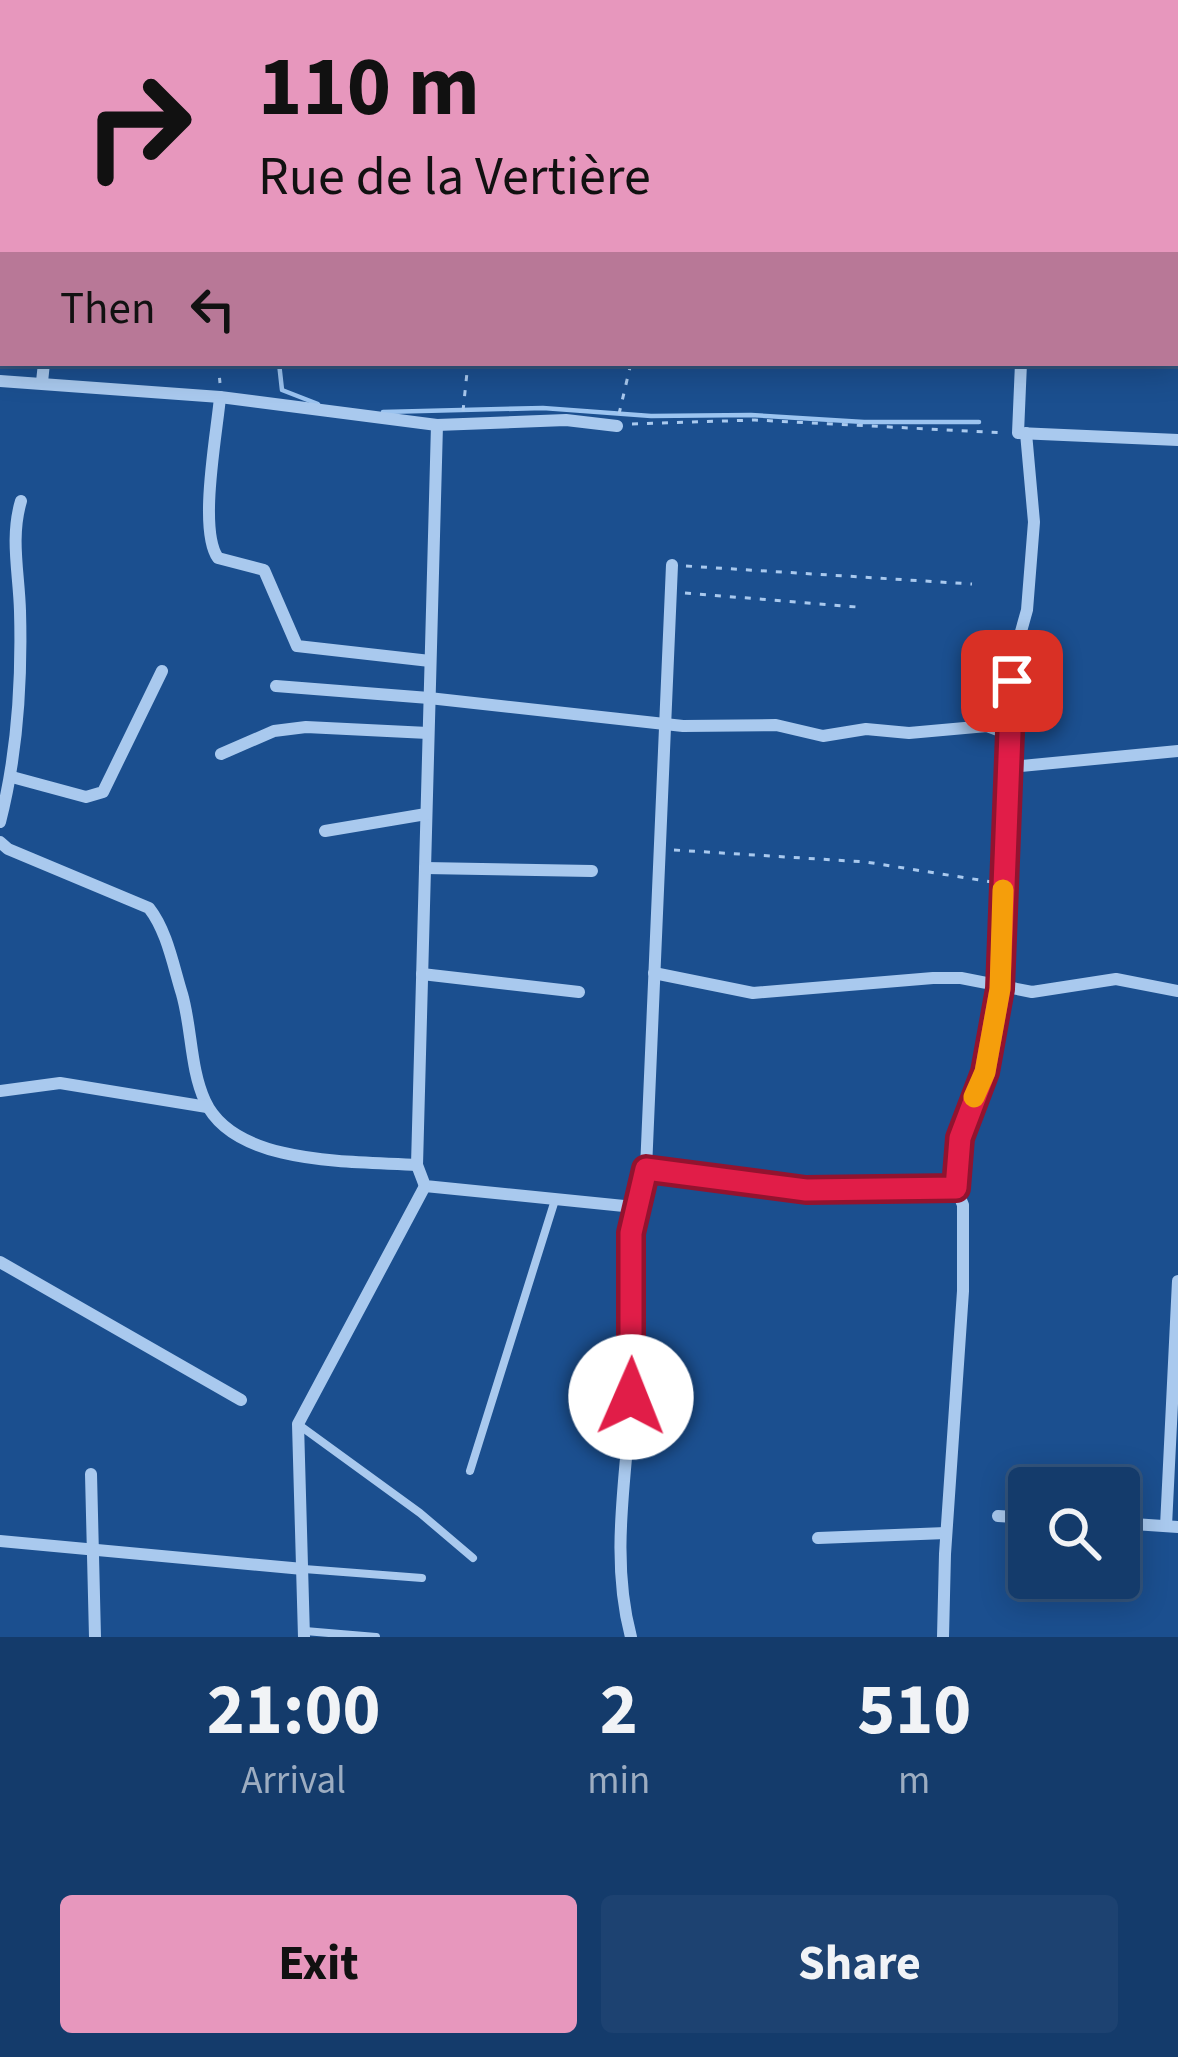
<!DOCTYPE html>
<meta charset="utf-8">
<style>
body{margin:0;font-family:"Source Sans 3",sans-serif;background:#1d4271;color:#f1f3f6;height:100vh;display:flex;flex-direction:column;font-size:45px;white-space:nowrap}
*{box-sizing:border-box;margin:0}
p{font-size:39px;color:#9dadc1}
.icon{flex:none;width:66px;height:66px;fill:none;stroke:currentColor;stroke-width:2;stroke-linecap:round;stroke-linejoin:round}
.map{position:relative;height:1637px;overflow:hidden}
.side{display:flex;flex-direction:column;background:#143b6b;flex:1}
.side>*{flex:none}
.hud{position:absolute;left:0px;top:0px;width:1179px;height:366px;box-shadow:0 6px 30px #0003,0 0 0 3px #33557e;background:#e797bd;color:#111;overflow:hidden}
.controls{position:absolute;left:1008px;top:1467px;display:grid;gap:24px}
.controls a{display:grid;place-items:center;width:132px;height:132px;border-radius:12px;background:#143b6b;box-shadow:0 6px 30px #0003,0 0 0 3px #33557e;font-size:60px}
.pin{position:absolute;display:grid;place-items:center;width:102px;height:102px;color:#fff;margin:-51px;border-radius:24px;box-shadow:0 6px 18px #0006}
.me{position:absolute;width:132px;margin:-66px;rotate:1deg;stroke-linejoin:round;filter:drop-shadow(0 0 9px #0008)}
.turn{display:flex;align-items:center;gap:42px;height:252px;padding:0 60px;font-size:54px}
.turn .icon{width:156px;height:156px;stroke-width:2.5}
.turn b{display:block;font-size:84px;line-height:102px}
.then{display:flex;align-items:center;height:114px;padding:0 60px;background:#0003;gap:24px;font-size:45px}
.eta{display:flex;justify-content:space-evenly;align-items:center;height:204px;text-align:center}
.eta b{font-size:72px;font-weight:700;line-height:84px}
.action{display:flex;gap:24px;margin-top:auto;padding:24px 60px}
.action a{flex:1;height:138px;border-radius:12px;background:#e797bd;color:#111;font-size:48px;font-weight:700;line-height:138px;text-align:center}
.action a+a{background:#1d4271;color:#f1f3f6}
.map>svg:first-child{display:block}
</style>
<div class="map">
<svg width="1178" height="1637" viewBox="0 0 1178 1637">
<rect width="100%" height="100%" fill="#1b4f8f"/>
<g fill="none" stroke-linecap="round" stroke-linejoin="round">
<g stroke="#9cc4f0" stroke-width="4.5">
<polyline points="275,0 275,3"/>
<polyline points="279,363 282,390 318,404"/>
<polyline points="383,412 543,408 651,416 751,415 864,422 979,422"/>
</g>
<g stroke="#a9c9ee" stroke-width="3" stroke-dasharray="6 9" stroke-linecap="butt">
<polyline points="83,3 83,0"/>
<polyline points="0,52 3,49"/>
<polyline points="218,363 220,383"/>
<polyline points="463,411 468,363"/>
<polyline points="619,414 631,363"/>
<polyline points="632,424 755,420 1006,433"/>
<polyline points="686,566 972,584"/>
<polyline points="685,593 857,607"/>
<polyline points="674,850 866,862 992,882"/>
</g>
<g stroke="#a9c9ee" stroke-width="8">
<polyline points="299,1425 420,1513 473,1558"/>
<polyline points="470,1471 555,1200"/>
<polyline points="304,1569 422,1578"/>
<polyline points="305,1631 376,1637"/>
</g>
<g stroke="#a9c9ee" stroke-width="12">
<polyline points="629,0 630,3"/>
<polyline points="923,0 924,3"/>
<polyline points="1052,3 1053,0"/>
<polyline points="1176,115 1178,116"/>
<polyline points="1176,237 1178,238"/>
<polyline points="1021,363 1018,433 1178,440"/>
<polyline points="0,381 220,397 437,425 566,420 617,426"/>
<polyline points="42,382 44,363"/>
<path d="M220,397C217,433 198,530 218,558L264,570L297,646L430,661"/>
<polyline points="437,425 417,1165 425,1186 634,1207"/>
<polyline points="276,686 429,698 683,726 776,725 823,736 866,729 909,733 987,726 1009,734"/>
<polyline points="221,754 274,731 306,727 428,733"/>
<polyline points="1011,767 1178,751"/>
<polyline points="12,777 86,797 103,792 162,671"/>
<path d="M0,822C18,752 22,683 20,611C19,573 10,538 21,501"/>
<polyline points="325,831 426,814"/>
<path d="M0,842L8,849L149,908C167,931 173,965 182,994C192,1029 190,1068 205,1101C235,1167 357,1161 417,1165"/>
<polyline points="425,868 592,871"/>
<polyline points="654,973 753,993 933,978 961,978 1032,992 1116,979 1178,991"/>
<polyline points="422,974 579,992"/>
<polyline points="0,1091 60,1083 207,1107"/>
<polyline points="646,1169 806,1190 956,1188"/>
<polyline points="0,1262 241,1400"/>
<polyline points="91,1474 95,1637"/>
<polyline points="998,1516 1029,1518"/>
<polyline points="1119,1523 1178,1527"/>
<polyline points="1166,1526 1178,1281"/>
<polyline points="818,1538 946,1533"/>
<polyline points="0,1541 303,1569"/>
<polyline points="304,1637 298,1424 425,1186"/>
<path d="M631,1637C610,1558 626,1479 631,1399C633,1344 632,1288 631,1233L634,1207L646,1169L672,565"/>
<polyline points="943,1637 945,1554 963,1291 963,1205 956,1188 960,1138 985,1072 1004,949 1002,861 1011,767 1008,709 1015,653 1027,610 1034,522 1026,433"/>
</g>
</g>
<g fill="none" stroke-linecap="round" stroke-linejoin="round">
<defs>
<polyline id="route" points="631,1397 631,1233 646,1169 806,1190 956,1188 960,1138 985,1072 1000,989 1012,681"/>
</defs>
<use href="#route" stroke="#92132f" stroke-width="30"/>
<use href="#route" stroke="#e11d48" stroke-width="21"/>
<polyline stroke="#f59e0b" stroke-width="21" points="974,1097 985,1072 1000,989 1003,890"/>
</g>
</svg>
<div class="controls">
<a><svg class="icon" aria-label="search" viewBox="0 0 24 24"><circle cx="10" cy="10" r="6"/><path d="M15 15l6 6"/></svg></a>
</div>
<div class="pin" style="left:1012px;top:681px;background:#d93025"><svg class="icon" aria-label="arrive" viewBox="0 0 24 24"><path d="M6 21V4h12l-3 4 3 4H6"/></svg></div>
<svg class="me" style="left:631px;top:1397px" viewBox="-20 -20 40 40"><circle r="19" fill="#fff"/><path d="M0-13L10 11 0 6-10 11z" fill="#e11d48"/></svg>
<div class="hud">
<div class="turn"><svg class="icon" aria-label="right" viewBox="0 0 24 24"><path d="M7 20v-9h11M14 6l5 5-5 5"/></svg><div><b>110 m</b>Rue de la Vertière</div></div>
<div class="then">Then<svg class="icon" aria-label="left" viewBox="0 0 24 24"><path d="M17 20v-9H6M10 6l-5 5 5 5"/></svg></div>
</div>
</div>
<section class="side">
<div class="eta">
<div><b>21:00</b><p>Arrival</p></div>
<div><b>2</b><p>min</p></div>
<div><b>510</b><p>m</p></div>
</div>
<div class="action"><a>Exit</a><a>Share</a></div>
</section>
